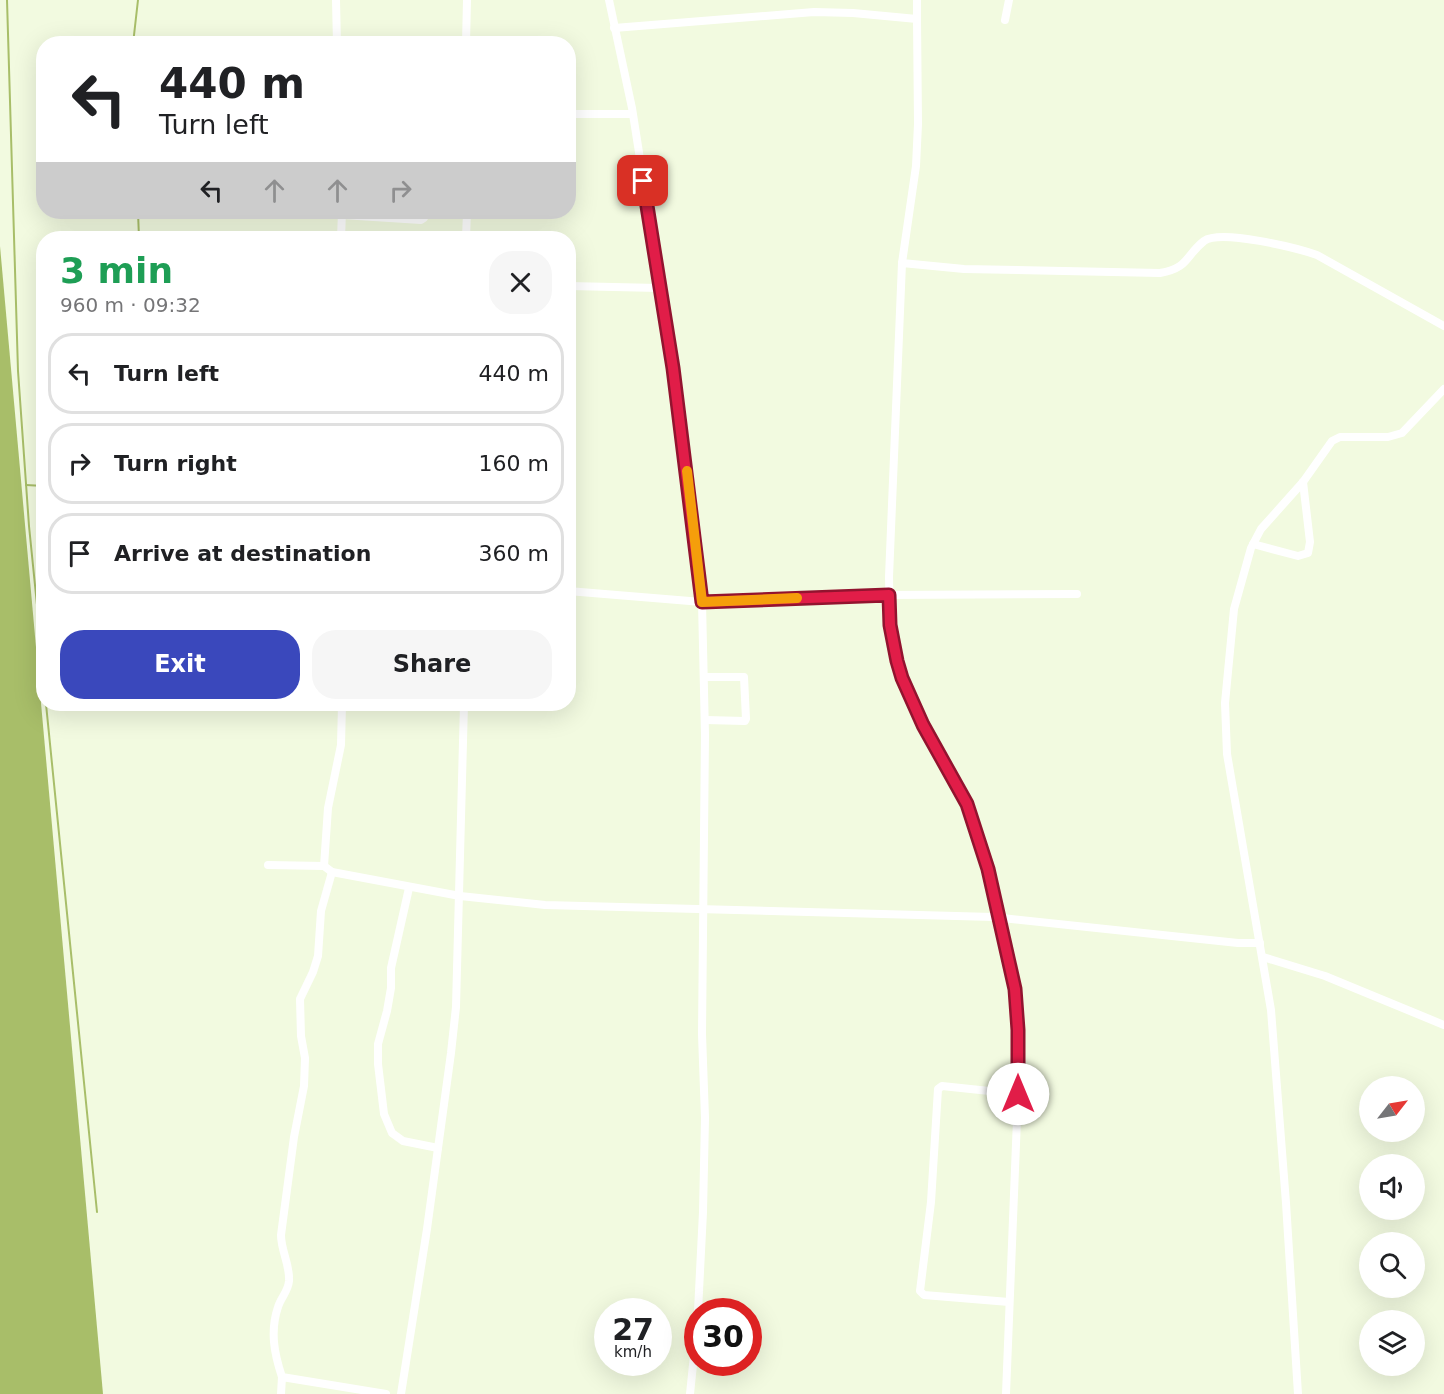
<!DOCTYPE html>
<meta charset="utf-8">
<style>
body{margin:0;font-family:"DejaVu Sans",sans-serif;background:#f6f6f6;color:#202124;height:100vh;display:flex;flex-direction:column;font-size:22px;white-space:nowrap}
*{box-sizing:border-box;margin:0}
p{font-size:20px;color:#757577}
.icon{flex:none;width:33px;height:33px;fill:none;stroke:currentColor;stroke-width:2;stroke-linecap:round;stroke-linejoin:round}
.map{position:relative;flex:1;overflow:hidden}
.drawer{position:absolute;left:36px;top:231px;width:540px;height:480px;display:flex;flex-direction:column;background:#fff;border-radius:24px;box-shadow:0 6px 24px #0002}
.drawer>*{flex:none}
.hud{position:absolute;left:36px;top:36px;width:540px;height:183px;border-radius:24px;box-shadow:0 6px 24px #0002;background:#fff;color:#202124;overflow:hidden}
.needle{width:39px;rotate:59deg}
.controls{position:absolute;left:1359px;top:1076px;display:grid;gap:12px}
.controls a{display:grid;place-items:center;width:66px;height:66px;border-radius:50%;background:#fff;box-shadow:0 6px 24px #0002;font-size:30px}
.speed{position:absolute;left:594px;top:1298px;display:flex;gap:12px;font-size:30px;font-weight:700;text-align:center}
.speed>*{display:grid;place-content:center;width:78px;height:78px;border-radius:50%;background:#fff;box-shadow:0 6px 24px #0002;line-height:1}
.speed small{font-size:15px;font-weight:400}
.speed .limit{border:9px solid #d22;background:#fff;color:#111}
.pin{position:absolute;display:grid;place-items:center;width:51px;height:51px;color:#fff;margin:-26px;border-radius:12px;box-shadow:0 3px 9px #0006}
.me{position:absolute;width:66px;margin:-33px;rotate:0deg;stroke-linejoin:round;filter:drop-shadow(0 0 4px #0008)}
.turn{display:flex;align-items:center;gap:21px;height:126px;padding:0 24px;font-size:27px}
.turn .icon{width:78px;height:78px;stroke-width:2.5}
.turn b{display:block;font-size:42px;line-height:51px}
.lanes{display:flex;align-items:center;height:57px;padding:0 24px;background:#0003;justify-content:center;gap:30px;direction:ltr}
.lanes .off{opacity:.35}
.round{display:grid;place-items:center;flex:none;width:63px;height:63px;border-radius:24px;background:#f6f6f6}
.overview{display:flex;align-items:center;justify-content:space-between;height:102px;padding:0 24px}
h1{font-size:36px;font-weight:700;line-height:45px;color:#1e9e55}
.button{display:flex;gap:12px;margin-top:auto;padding:12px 24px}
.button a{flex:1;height:69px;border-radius:24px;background:#3a48bc;color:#fff;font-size:24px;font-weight:700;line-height:69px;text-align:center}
.button a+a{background:#f6f6f6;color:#202124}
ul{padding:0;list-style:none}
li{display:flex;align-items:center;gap:18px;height:81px;margin:0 12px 9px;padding:0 12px;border:3px solid #e0e0e0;border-radius:24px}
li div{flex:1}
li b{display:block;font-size:22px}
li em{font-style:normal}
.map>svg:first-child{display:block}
</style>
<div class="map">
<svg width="1444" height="1394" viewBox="0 0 1444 1394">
<rect width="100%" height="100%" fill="#f2fae0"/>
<polygon fill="#a8be69" points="0,246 103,1394 0,1394"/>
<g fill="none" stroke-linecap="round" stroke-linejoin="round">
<g stroke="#a8be69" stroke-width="2">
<polyline points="7,0 18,371 29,526 44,674"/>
<polyline points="133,44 138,0"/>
<polyline points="138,212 139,238"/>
<polyline points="26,485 44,486"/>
<polyline points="46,704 97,1212"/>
</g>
<g stroke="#fff" stroke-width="8">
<polyline points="336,0 337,44"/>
<polyline points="609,0 632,108 673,368 702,602 705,735 702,1034 705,1118 703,1212 698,1311"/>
<polyline points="917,0 917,19"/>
<polyline points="1005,20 1009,0"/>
<path d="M614,28L814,12L853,13L917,19L918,124L916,166L902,263L964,269L1160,273C1189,268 1185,256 1204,241C1221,229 1297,248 1317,255L1444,326"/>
<polyline points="466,44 467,0"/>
<polyline points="568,114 632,114"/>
<polyline points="342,215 421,220 424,218 427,212"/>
<polyline points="341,238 342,212"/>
<polyline points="466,238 467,212"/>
<polyline points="902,263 889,577 890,625 896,661 902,678 923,725 967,804 988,869 1015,989 1018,1030 1018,1094 1006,1394"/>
<polyline points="568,286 659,288"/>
<polyline points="1253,544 1298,556 1308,553 1310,542 1303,482"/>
<polyline points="568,591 702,602 886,595 1077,594"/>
<polyline points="705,677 744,677 746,719 745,721 705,720"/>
<polyline points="268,865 324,866 332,872 460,896 545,905 993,917 1238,943 1260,943"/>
<polyline points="324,866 328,808 341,745 342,704"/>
<path d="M332,872L321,911L318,956L313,972L300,999L301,1036L305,1058L304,1086L294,1137L281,1235C281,1251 290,1264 289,1281C288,1292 281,1297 278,1307C270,1331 274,1353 282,1377L386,1394"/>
<polyline points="409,888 391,968 391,988 387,1011 378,1044 378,1064 384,1114 392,1133 403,1141 438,1148"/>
<polyline points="1263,957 1325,976 1444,1025"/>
<polyline points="1009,1302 924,1295 920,1291 931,1202 938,1089 942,1086 1018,1094"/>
<polyline points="281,1394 282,1377"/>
<polyline points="401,1394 427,1229 451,1053 456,1007 464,704"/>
<polyline points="690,1394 698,1316"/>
<polyline points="1298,1394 1286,1203 1271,1010 1227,754 1225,703 1234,609 1251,548 1261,529 1303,482 1332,441 1340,437 1388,437 1402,433 1444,389"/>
</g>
</g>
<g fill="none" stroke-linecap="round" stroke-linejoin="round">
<defs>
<polyline id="route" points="643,181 673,368 702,602 889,595 890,625 897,661 902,678 923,725 967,804 988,869 1015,989 1018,1030 1018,1094"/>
</defs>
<use href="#route" stroke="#92132f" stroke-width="15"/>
<use href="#route" stroke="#e11d48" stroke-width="10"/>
<polyline stroke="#f59e0b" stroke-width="10" points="687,471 702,602 797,598"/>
</g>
</svg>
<div class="controls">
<a><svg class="needle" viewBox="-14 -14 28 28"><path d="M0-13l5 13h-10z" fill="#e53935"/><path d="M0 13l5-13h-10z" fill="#757577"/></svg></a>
<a><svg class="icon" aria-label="sound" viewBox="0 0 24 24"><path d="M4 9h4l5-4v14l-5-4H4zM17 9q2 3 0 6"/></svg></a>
<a><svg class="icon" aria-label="search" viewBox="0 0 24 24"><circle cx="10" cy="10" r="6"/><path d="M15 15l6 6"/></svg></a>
<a><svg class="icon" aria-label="layers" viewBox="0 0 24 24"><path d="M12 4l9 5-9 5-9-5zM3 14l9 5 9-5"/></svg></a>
</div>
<div class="speed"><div>27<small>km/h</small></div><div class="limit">30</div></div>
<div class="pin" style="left:643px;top:181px;background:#d93025"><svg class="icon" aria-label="arrive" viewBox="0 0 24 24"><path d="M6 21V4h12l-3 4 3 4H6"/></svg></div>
<svg class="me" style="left:1018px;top:1094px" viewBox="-20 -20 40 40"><circle r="19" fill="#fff"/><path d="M0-13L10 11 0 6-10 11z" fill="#e11d48"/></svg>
<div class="hud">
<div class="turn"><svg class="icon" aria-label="left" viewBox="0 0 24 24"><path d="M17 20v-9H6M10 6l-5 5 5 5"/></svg><div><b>440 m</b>Turn left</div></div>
<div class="lanes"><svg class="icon" aria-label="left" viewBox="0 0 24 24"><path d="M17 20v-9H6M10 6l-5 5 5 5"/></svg><svg class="icon off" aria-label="ahead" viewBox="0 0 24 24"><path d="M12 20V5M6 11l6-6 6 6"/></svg><svg class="icon off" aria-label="ahead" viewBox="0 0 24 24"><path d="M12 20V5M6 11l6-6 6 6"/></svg><svg class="icon off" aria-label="right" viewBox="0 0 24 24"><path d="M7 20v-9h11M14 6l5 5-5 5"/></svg></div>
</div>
<section class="drawer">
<div class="overview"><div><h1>3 min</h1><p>960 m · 09:32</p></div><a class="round"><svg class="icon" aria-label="close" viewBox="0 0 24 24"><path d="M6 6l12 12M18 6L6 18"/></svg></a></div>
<ul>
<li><svg class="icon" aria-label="left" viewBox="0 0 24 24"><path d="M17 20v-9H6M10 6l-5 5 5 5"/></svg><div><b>Turn left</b></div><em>440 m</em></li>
<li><svg class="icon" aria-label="right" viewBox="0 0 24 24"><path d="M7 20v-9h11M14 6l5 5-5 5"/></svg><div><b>Turn right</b></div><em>160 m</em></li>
<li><svg class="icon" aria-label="arrive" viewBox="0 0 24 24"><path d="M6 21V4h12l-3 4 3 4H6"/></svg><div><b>Arrive at destination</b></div><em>360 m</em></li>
</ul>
<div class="button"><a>Exit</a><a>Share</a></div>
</section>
</div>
